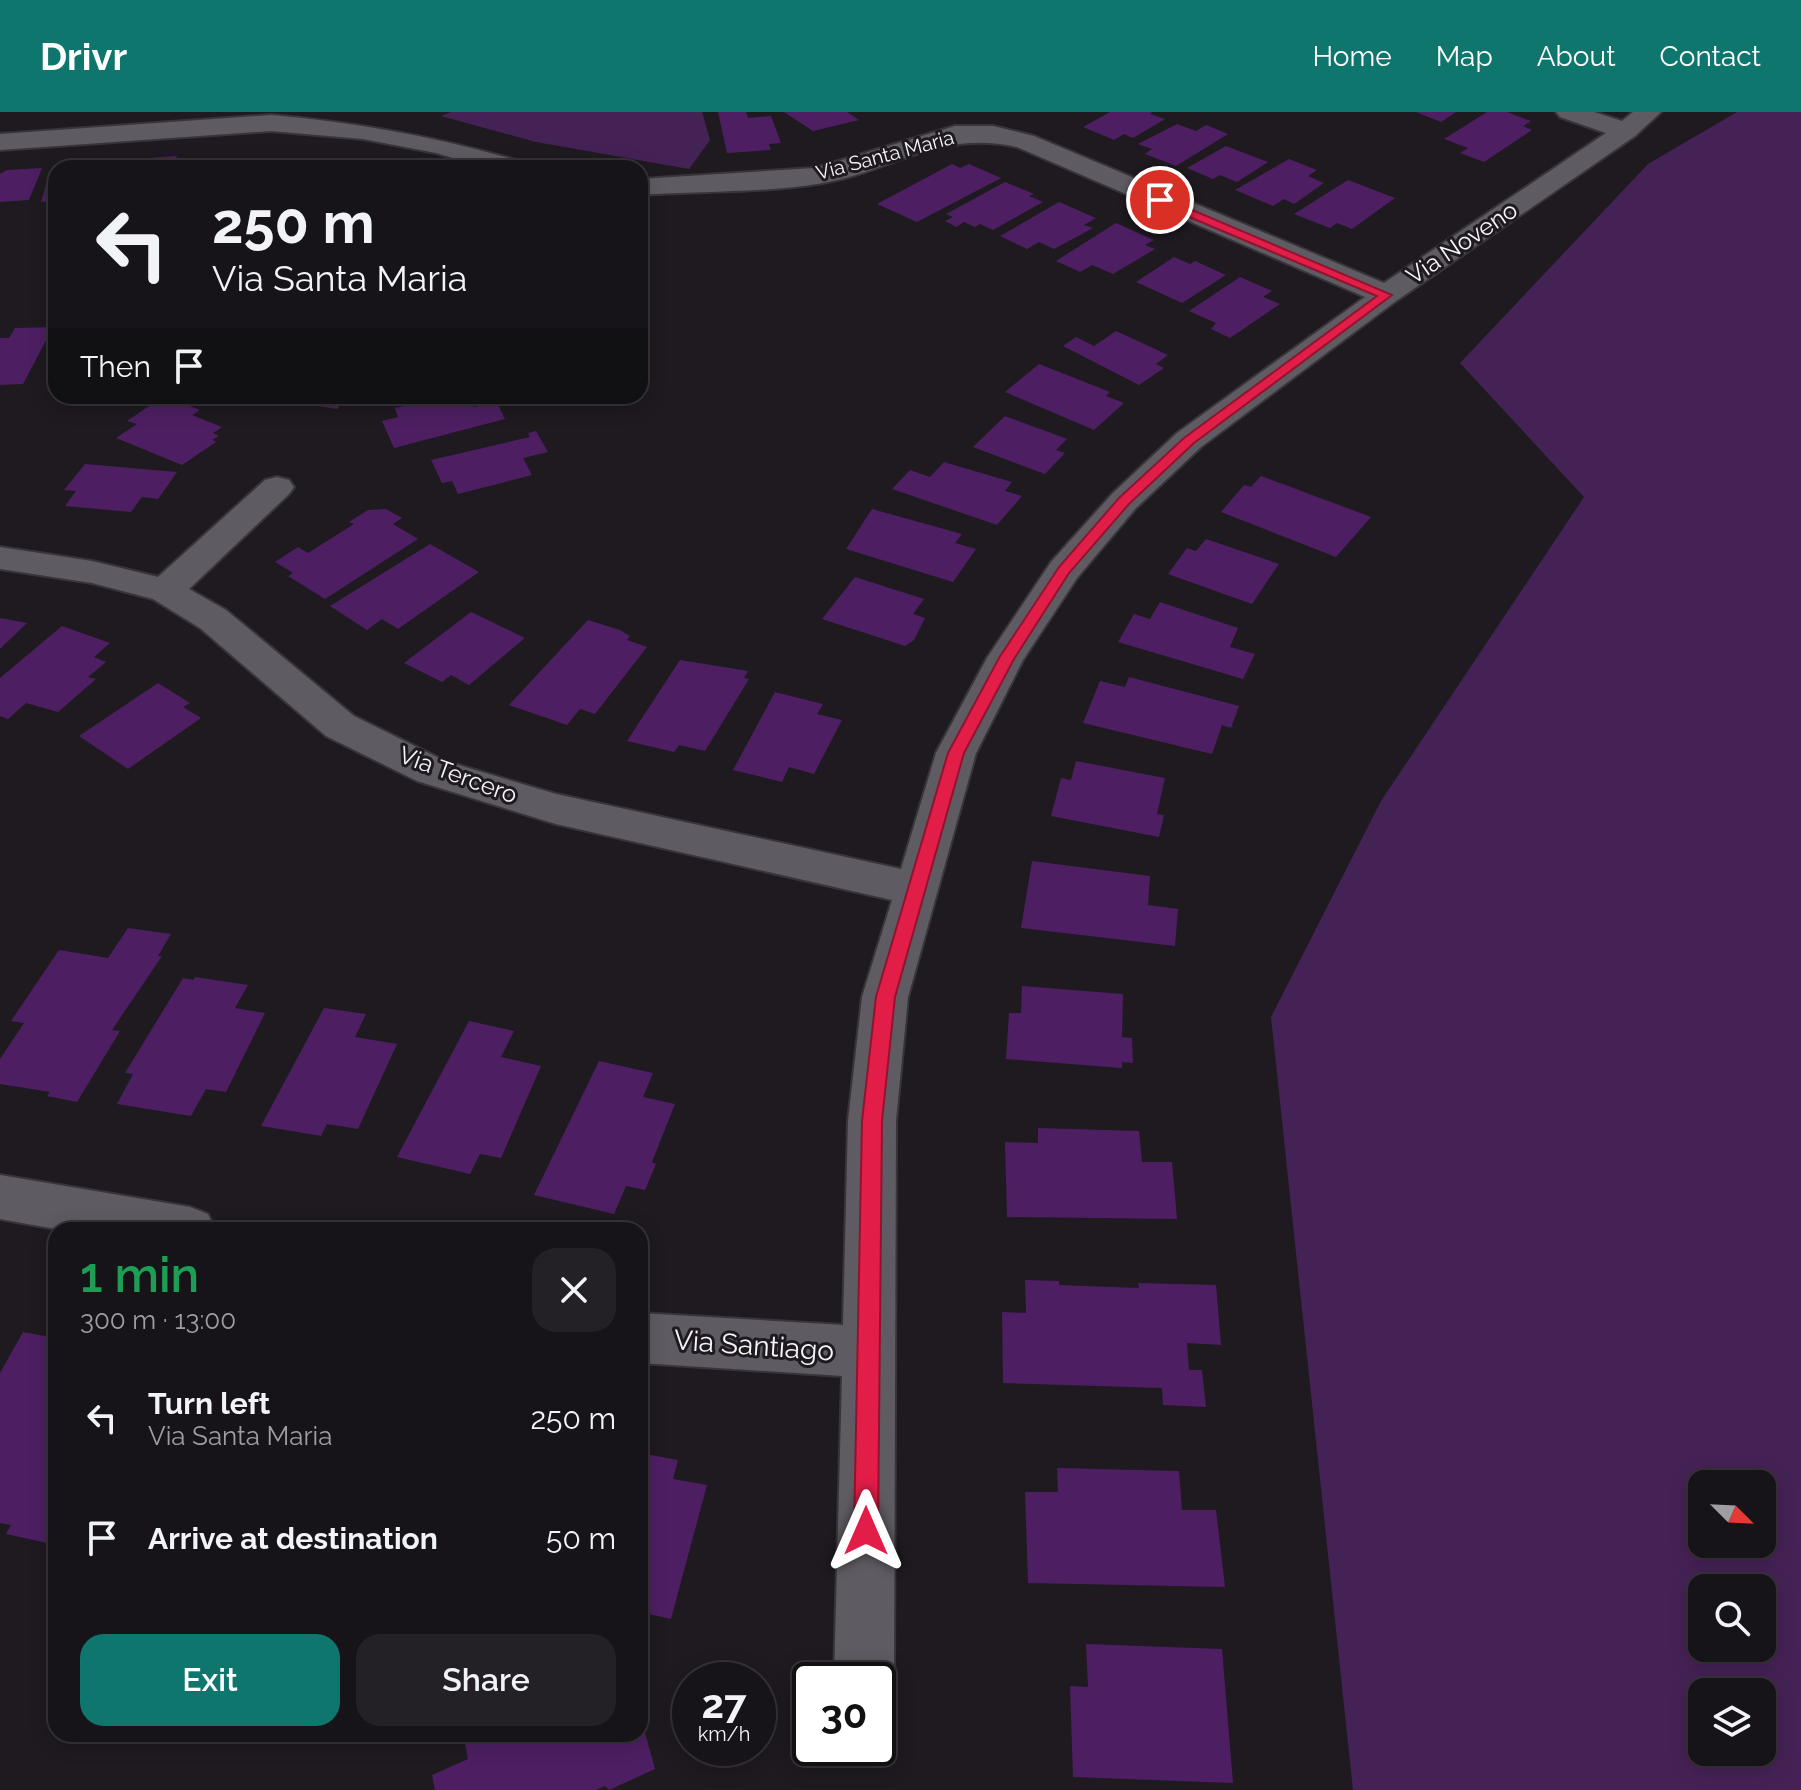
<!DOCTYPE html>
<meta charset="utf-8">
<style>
body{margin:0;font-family:Raleway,sans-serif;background:#232125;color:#f1f3f6;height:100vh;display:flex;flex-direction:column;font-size:30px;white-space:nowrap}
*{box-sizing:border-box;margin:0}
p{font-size:26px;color:#9e9ea2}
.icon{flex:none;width:44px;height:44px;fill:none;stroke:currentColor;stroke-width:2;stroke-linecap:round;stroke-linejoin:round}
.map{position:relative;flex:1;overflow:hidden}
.sheet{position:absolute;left:48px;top:1110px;width:600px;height:520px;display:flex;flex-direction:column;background:#161418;border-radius:24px;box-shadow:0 4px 20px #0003,0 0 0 2px #353337}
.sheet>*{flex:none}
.top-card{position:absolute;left:48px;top:48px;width:600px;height:244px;border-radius:24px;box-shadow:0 4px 20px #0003,0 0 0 2px #353337;background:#161418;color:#f1f3f6;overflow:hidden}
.needle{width:52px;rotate:114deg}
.tools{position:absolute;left:1688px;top:1358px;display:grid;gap:16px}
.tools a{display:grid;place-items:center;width:88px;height:88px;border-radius:16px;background:#161418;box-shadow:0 4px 20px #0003,0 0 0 2px #353337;font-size:40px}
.speed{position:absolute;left:672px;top:1550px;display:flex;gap:16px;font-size:40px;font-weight:700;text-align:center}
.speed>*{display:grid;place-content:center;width:104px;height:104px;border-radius:50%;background:#161418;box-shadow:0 4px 20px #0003,0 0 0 2px #353337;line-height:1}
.speed small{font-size:20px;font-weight:400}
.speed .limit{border:4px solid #111;border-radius:12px;background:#fff;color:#111}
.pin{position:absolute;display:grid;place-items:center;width:68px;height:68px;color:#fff;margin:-34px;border:4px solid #fff;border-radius:50%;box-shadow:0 2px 8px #0007}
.me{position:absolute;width:88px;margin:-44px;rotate:0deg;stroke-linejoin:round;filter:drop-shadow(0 0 6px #0008)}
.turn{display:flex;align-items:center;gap:28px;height:168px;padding:0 32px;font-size:36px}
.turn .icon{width:104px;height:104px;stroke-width:2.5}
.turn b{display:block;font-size:56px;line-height:68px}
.then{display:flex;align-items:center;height:76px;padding:0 32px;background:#0003;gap:16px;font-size:30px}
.round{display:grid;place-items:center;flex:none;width:84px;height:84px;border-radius:24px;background:#232125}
.summary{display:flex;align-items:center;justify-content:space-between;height:136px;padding:0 32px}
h1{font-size:48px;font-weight:600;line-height:60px;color:#1e9e55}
.cta{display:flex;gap:16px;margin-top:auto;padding:16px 32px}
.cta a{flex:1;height:92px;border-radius:24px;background:#0f766e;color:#fff;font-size:32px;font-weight:600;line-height:92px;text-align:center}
.cta a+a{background:#232125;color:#f1f3f6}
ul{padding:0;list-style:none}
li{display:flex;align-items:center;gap:24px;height:120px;padding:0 32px}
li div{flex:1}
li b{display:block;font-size:30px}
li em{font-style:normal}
header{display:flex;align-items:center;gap:48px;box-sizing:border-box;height:112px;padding:0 40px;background:#0f766e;color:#fff}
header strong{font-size:38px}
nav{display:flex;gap:44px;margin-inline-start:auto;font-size:28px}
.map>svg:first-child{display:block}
</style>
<header>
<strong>Drivr</strong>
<nav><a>Home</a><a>Map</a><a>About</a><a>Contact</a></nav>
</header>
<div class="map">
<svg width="1801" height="1678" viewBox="0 0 1801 1678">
<rect width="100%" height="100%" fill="#1e1a20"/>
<g fill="#452256" fill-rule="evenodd">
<polygon points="451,0 702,0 710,28 689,57 536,30 441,4"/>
<path d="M1737,0H1801V1678H1353L1271,905L1381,689L1584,385L1460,251L1648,52ZM1702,1372H1762V1432H1702ZM1702,1476H1762V1536H1702ZM1702,1580H1762V1640H1702Z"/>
</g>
<g fill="#4d1f62">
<polygon points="718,0 746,0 748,6 771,4 781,31 769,32 771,38 727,41"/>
<polygon points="784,0 847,0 859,8 813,19"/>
<polygon points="1110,0 1152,0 1150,2 1165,7 1133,26 1124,22 1114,28 1083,15"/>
<polygon points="1416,0 1456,0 1441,10"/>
<polygon points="1487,0 1507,0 1531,9 1523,14 1532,18 1484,50 1460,41 1468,36 1444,27"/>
<polygon points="1177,12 1196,19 1206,13 1228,22 1176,54 1145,42 1152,37 1138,32"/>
<polygon points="1226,34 1268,50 1237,70 1220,63 1213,67 1187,56"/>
<polygon points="177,44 172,56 131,56 134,47"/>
<polygon points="1289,47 1317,58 1308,64 1324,71 1294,92 1284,87 1273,94 1235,78"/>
<polygon points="111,51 109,56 71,56 71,54"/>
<polygon points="952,52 960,56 969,52 1001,66 917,110 877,92"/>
<polygon points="42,56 29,88 0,90 0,62 7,58"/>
<polygon points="49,63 56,63 56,89 41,90"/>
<polygon points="1348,68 1395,86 1352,117 1337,111 1330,116 1294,102"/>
<polygon points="1005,70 1034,82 1029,84 1043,90 993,118 980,112 975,115 964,110 956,115 945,109 953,105 946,102"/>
<polygon points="1059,90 1096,106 1084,113 1093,116 1054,137 1039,130 1027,137 1000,124"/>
<polygon points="1116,111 1154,128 1145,133 1155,137 1113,162 1092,153 1080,160 1056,149"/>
<polygon points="1174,145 1190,152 1195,149 1226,163 1182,191 1136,170"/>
<polygon points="1240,165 1272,179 1263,185 1280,192 1230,226 1211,217 1216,211 1189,199"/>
<polygon points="53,215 23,272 0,273 0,226 9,226 15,216"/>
<polygon points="1116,219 1168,243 1156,252 1164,256 1139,273 1063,234 1076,225 1094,234"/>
<polygon points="1039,252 1110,280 1106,284 1124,291 1094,318 1005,280"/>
<polygon points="164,284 200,298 192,303 222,315 213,321 219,324 212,328 216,330 182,353 116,326 137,312 127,309"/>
<polygon points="229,284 283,284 281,291 225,293"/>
<polygon points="306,284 370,284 362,294 342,291 337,297 300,291"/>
<polygon points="449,284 468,284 474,295 496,289 505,307 394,336 382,309 398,305 395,296"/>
<polygon points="1005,304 1067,327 1056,338 1065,341 1045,362 973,335"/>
<polygon points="536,319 548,340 523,346 532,363 458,382 452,369 442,371 431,348 530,325 528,321"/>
<polygon points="944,350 1012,370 1005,379 1022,384 997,413 892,377 910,358 930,365"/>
<polygon points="85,352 177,360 158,387 142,385 131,400 65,394 76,379 64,378"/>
<polygon points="1261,364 1371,405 1336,445 1221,400 1244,373 1251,375"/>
<polygon points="386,397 402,406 393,412 418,427 325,487 288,464 293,461 275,450 298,435 308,441 354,412 349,410 368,398"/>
<polygon points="872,397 962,422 955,431 976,437 953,470 846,437"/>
<polygon points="1206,427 1279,452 1252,492 1168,462 1187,436 1196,439"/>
<polygon points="430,432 479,460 398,517 382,507 367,518 330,494"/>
<polygon points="855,465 924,487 913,502 925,506 914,528 905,534 822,507"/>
<polygon points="1160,490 1238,516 1230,535 1255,542 1243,567 1118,530 1134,502 1150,507"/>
<polygon points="471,500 525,526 469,573 451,563 442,570 404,551"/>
<polygon points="0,506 27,511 0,537"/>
<polygon points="588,508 620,518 630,524 627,528 647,535 595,602 580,597 567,613 509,593"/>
<polygon points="62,514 110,531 94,545 106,550 88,565 96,567 58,600 26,591 8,607 0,604 0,566"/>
<polygon points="680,548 748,559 744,566 749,567 705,639 679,633 674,640 627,629"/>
<polygon points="1129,565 1239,594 1231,616 1222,613 1212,642 1083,611 1100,569 1125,575"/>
<polygon points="158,571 190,591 183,595 201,606 128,657 79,624"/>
<polygon points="775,580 823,592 817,602 842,608 814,662 789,655 782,670 733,658"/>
<polygon points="1076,649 1165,666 1157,702 1164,703 1159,725 1051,704 1061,666 1071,668"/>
<polygon points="1032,749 1150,764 1148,793 1178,797 1175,834 1021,816"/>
<polygon points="128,816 171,822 158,844 162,844 112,918 120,919 77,990 47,984 50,980 0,972 0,947 24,911 11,909 59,838 108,846"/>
<polygon points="195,865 248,873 235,896 265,901 226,980 206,977 191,1004 117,992 133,962 125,961 183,866 193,868"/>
<polygon points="1022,874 1123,882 1122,925 1132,926 1133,951 1122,950 1122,956 1006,947 1009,901 1021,901"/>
<polygon points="324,896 366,902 355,925 397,932 358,1017 327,1012 321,1024 261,1014"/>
<polygon points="469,909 514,919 501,945 541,954 501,1046 480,1042 470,1062 397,1045"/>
<polygon points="599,949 653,961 643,985 675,992 652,1050 656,1052 645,1078 626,1074 614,1102 534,1083"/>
<polygon points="1038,1016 1139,1019 1142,1050 1172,1050 1177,1107 1007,1105 1005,1030 1038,1031"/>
<polygon points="1025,1168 1059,1169 1059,1173 1139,1176 1138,1171 1216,1173 1221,1233 1187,1231 1189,1258 1202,1258 1206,1295 1163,1293 1162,1276 1003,1271 1002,1200 1026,1201"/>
<polygon points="23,1220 56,1226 56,1433 6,1422 11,1413 0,1411 0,1261"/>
<polygon points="640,1341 678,1348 673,1367 707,1373 671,1507 640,1500"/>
<polygon points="1057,1356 1179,1359 1182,1398 1216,1398 1225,1475 1028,1471 1025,1380 1058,1380"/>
<polygon points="1086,1532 1222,1537 1233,1671 1073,1665 1070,1574 1088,1575"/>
<polygon points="641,1606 655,1657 609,1678 605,1674 596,1678 435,1678 432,1663 468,1647 463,1622 640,1622"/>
</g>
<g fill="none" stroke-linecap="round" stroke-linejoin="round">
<defs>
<g id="minor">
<path d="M1556,0H1594L1622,9L1633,0H1661L1635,24L1396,189L1201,335L1136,396L1077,466L1023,548L976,641L908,885L896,1009L894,1568L885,1589L878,1592V1568H834L842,1264L640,1251V1201L843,1213L848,1009L862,885L892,788L556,712L417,669L326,624L200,516L153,487L92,471L0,457V435L92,449L158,465L265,368L277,365L289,368L294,375L289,382L189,477L226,498L354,604L445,649L556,682L901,757L936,641L987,546L1051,450L1112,382L1177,321L1365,185L1017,35C936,17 891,61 817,72C759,81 698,79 640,83V67L815,56L955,14H993L1034,24L1384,171L1606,21L1560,5Z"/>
<path d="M271,3C360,11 437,25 523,50L527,56H486L436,41L363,27L271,19L0,38V22Z"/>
<polygon points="0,1063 190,1095 208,1102 215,1118 61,1118 0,1107"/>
</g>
</defs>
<use href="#minor" stroke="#38353a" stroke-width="4"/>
<use href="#minor" fill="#5f5b62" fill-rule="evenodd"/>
</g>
<polygon fill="#e11d48" stroke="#92132f" stroke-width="2" points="1156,86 1164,86 1392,183 1194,331 1129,392 1069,461 1014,547 964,641 895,885 882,1009 878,1419 874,1427 866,1431 857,1427 854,1419 862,1009 876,885 948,641 999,546 1059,455 1119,386 1184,326 1377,184 1156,91"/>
<g text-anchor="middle" stroke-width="6" stroke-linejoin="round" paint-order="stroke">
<g font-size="20" fill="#f7f4f8" stroke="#1e1a20">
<text transform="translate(885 43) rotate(-15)" y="7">Via Santa Maria</text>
</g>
<g font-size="24" fill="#f7f4f8" stroke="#1e1a20">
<text transform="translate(1462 131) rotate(-34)" y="8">Via Noveno</text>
<text transform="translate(458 663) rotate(20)" y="8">Via Tercero</text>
</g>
<g font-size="28" fill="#f7f4f8" stroke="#1e1a20">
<text transform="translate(754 1233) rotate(4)" y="10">Via Santiago</text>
</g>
</g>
</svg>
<div class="tools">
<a><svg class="needle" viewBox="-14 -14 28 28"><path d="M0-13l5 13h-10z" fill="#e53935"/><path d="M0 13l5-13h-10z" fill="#9e9ea2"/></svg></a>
<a><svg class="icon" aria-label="search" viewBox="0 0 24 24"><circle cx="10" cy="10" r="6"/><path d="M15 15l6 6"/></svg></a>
<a><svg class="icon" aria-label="layers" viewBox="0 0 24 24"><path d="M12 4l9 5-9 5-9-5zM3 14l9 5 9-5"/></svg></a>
</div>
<div class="speed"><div>27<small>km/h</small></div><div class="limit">30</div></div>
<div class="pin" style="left:1160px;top:88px;background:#d93025"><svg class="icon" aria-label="arrive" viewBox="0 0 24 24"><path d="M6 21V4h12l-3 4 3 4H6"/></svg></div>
<svg class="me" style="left:866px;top:1419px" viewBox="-20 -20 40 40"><path d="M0-17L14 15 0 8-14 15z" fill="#e11d48" stroke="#fff" stroke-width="4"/></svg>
<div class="top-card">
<div class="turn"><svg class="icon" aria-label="left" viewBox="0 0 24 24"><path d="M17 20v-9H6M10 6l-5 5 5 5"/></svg><div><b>250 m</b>Via Santa Maria</div></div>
<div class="then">Then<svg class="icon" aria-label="arrive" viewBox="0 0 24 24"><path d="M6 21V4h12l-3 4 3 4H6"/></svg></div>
</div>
<section class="sheet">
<div class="summary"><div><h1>1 min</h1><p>300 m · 13:00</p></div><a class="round"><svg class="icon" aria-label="close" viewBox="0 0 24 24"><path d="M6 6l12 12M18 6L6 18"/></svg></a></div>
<ul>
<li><svg class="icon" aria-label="left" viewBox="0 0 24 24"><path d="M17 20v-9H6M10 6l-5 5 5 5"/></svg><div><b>Turn left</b><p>Via Santa Maria</p></div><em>250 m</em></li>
<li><svg class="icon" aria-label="arrive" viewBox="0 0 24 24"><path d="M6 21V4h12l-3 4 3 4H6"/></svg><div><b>Arrive at destination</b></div><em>50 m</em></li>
</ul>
<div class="cta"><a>Exit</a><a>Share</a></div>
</section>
</div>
